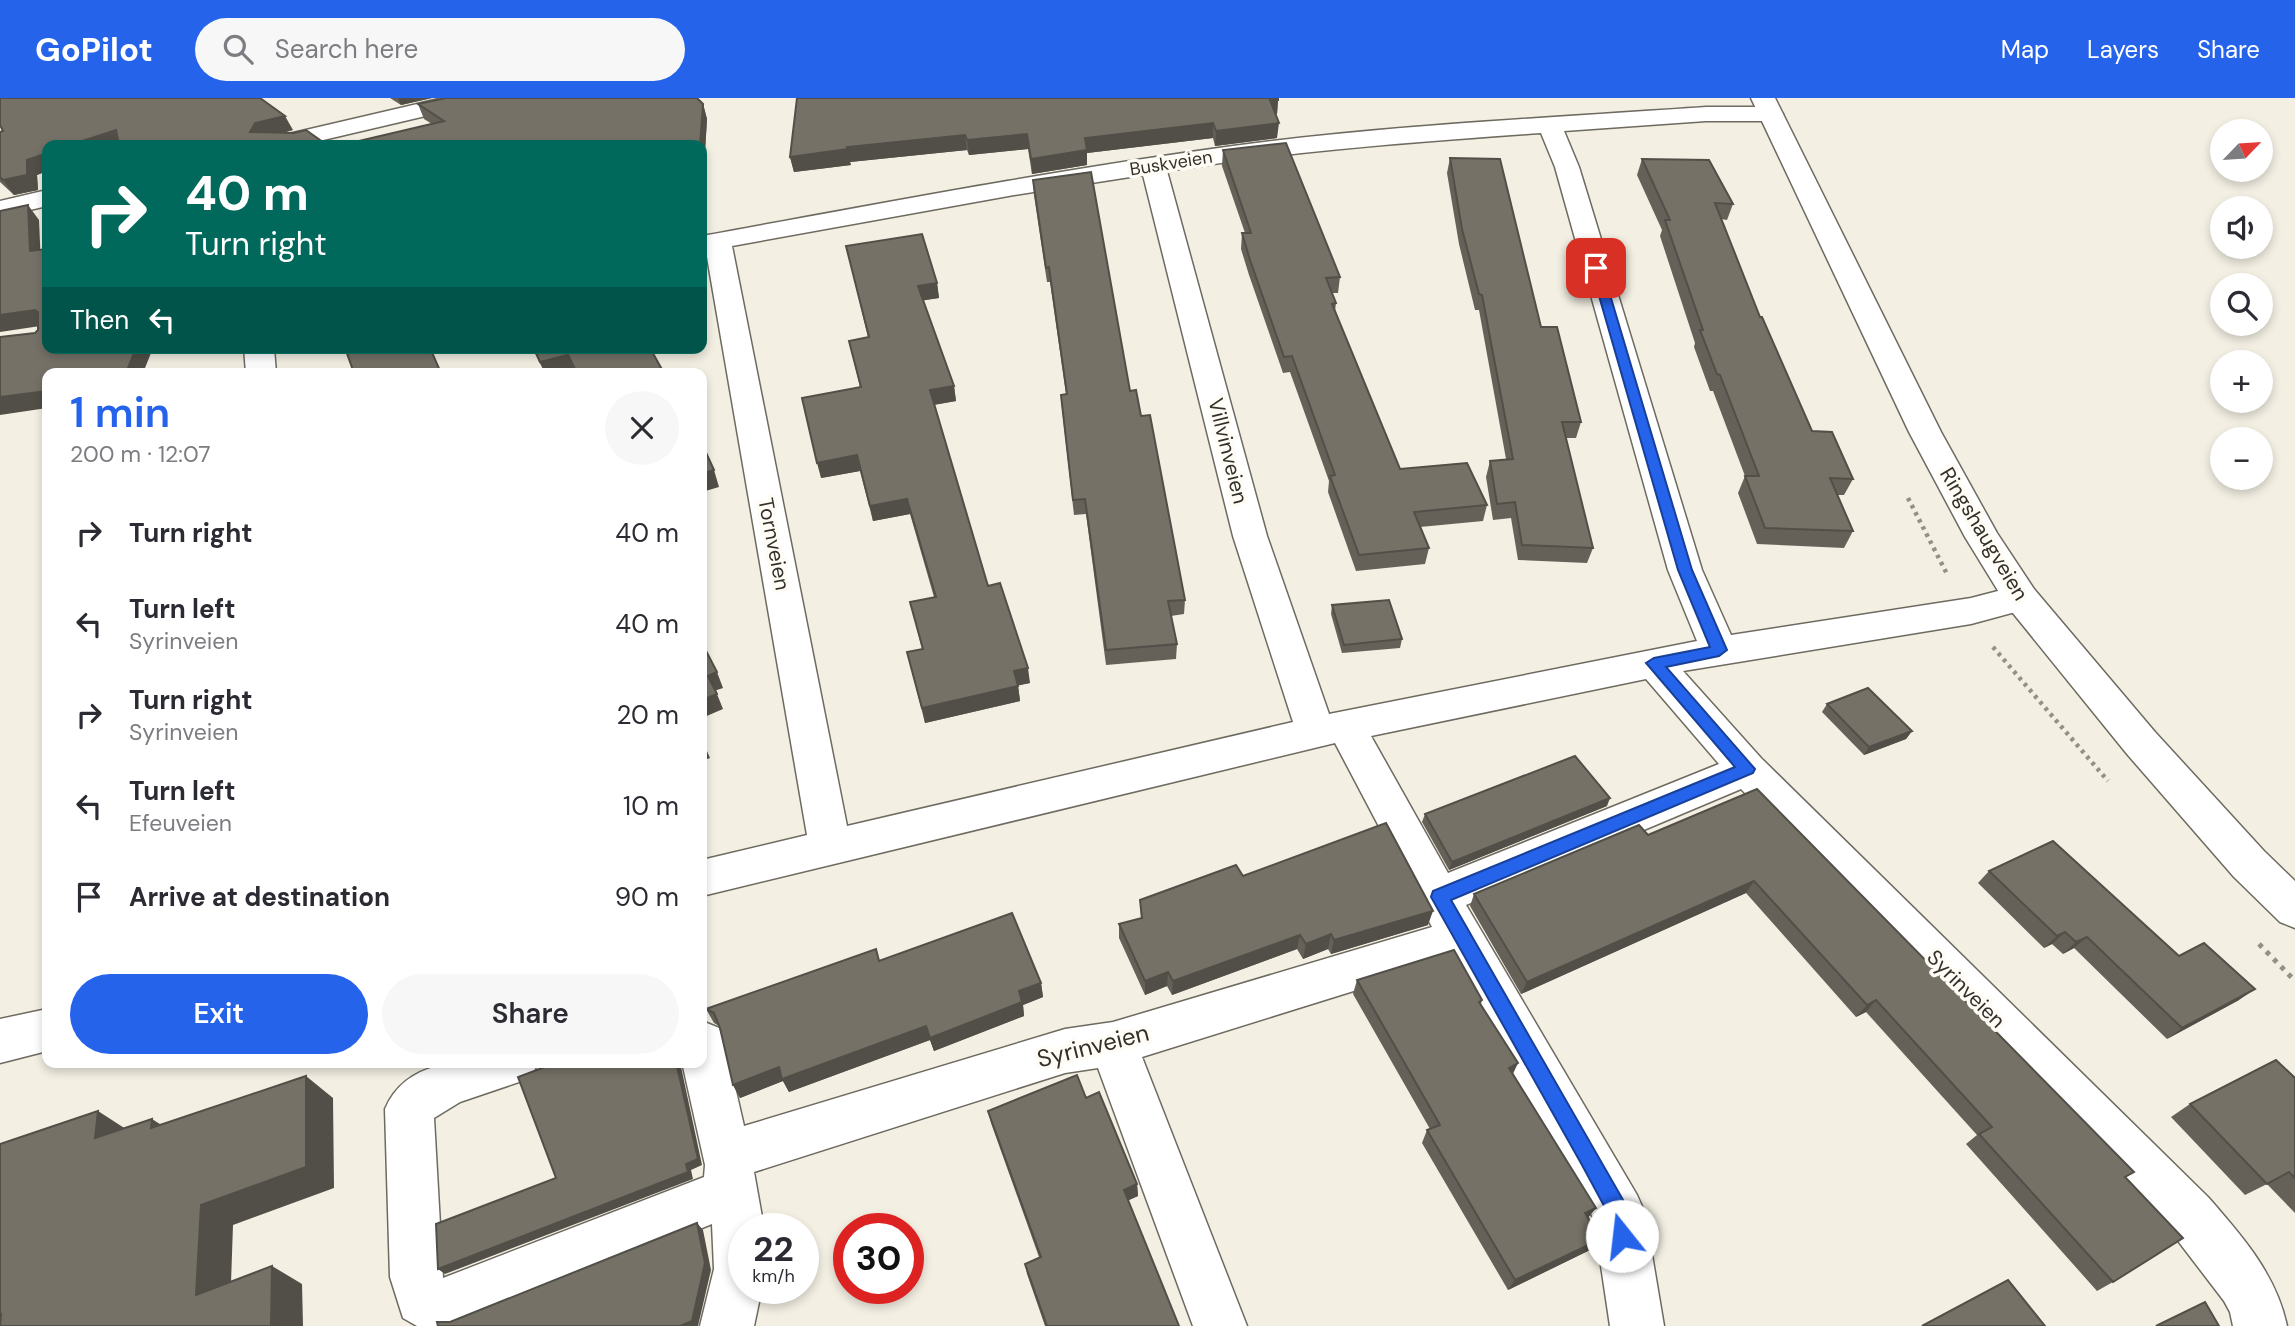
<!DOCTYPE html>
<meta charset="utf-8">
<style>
body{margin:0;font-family:"DM Sans",sans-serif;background:#f7f7f7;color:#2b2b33;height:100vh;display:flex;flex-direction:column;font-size:26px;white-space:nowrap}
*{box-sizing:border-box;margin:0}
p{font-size:23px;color:#7c7c81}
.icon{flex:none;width:38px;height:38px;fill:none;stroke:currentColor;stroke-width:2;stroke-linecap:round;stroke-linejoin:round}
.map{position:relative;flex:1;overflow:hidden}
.sheet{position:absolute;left:42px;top:270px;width:665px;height:700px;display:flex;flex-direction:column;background:#fff;border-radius:14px;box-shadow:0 4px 10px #0003}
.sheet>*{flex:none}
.hud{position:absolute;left:42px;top:42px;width:665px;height:214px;border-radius:14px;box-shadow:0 4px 10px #0003;background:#00695c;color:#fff;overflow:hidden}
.needle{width:46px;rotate:65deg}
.tools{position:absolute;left:2210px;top:21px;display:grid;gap:14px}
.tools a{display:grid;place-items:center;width:63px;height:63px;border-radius:50%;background:#fff;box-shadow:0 4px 10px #0003;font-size:35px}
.speed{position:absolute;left:728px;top:1115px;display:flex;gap:14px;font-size:35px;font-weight:700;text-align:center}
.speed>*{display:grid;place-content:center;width:91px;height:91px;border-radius:50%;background:#fff;box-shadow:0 4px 10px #0003;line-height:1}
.speed small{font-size:18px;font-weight:400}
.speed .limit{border:10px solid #d22;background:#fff;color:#111}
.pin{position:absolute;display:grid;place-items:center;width:60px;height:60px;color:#fff;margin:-30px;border-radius:14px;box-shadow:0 4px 10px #0006}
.me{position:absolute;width:77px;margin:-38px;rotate:344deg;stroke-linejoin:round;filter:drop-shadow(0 0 5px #0008)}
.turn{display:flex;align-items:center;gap:24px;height:147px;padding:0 28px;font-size:32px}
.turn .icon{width:91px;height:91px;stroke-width:2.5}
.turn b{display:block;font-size:49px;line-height:60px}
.then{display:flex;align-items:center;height:66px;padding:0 28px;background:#0003;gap:14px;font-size:26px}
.round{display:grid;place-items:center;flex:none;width:74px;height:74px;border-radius:37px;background:#f7f7f7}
.summary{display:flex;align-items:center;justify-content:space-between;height:119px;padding:0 28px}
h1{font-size:42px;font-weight:600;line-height:52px;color:#2563eb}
.action{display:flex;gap:14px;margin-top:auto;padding:14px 28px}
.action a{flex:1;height:80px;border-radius:42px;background:#2563eb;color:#fff;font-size:28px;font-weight:600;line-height:80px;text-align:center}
.action a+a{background:#f7f7f7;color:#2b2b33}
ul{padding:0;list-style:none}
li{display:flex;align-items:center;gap:21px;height:91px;padding:0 28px}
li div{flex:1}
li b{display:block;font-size:26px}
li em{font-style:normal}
header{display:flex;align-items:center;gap:42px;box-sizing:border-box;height:98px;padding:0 35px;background:#2563eb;color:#fff}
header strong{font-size:33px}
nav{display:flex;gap:38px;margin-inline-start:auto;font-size:24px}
.search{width:490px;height:63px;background:#f7f7f7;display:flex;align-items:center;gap:18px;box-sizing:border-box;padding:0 24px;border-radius:38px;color:#7c7c81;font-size:26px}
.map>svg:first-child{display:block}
</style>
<header>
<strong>GoPilot</strong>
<div class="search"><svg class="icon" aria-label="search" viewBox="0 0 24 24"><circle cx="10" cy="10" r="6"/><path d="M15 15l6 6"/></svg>Search here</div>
<nav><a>Map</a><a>Layers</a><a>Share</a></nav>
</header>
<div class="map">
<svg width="2295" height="1228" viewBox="0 0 2295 1228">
<rect width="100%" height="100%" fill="#f3efe3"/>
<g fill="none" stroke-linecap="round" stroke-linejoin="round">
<defs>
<g id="minor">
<polygon points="443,0 485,0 481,5 302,47 260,47 263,42"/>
<path d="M1706,9H1771L1779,11L1783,16L1779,21L1771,23H1706L1564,33L1579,69L1702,472L1731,537L1971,500L2021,487L2034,491L2039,500L2034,509L1971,526L1683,573L1761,660L2208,1099C2242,1138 2276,1176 2287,1228H2233L2230,1214L2224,1203L2172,1135L1741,691L1466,807L1637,1097L1645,1115L1664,1228H1610L1594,1121L1450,863L1142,959L1247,1228H1193L1098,970L1065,975L754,1074L764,1130H744V1190H762L754,1228H700L714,1171L712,1126L459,1228H417L403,1220L390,1179L385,1011C410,952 484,964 538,964L531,980L460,1004L434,1020L443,1180L704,1079L705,1067L682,964H702V923L719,930L725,945L744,1028L1065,931L1113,924L1432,829L1335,645L702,798V762L807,737L706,153L702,154V138C878,106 1055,72 1233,48C1389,27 1548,20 1706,9ZM1541,35L1555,69L1668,472L1697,543L1329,616L1267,438L1167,73C1291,53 1416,44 1541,35ZM1143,77L1233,438L1293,624L847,728L732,148L1014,97ZM1646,581L1719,666L1448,775L1371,638Z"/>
<polygon points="47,92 47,108 0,119 0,103"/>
<polygon points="244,250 274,250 276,275 246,275"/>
<polygon points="47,911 47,953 0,965 0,921"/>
</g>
<polygon id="major" points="1751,0 1775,0 1941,334 1997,435 2034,491 2155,634 2264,753 2295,783 2295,830 2280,824 2234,779 2127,656 2008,509 1965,439 1909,334"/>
</defs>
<use href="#minor" stroke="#6e6a60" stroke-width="3"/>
<use href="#major" stroke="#6e6a60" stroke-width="3"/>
<g stroke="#939087" stroke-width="4.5" stroke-dasharray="3.5 4.5" stroke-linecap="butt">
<polyline points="1908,400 1947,476"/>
<polyline points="1993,549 2108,683"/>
</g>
<polyline stroke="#939087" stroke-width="5" stroke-dasharray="4.5 6" stroke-linecap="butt" points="2259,846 2295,883"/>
<use href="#minor" fill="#fff" fill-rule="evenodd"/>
<use href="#major" fill="#fff" fill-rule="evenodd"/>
</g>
<g fill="#656159">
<polygon points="390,0 432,0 401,7"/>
<polygon points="1278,2 1277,16 1275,17 1277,40 1215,48 1213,40 1087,55 1087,67 1032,76 1028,51 969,57 967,52 850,64 851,67 794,74 790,59"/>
<polygon points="418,6 703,6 707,21 702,103 702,47 432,26 424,21"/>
<polygon points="293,32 283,35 327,47 47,47 47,73 37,77 38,92 14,97 0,84 0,34"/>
<polygon points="1223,52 1340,179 1338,195 1332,195 1336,205 1335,213 1400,371 1487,407 1483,423 1420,429 1429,450 1425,466 1356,473 1328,394 1329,383 1290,274 1283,275 1249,177 1241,151 1242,135 1245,135 1222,68"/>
<polygon points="1450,60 1541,229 1581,324 1576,340 1566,340 1593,450 1587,465 1518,462 1511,420 1493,422 1486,379 1490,363 1506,361 1479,212 1475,212 1459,146 1447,75"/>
<polygon points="1642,61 1733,106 1727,122 1721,121 1760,219 1812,333 1853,381 1844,397 1837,397 1853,433 1844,450 1757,446 1738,395 1745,378 1713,293 1710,293 1694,249 1695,245 1660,138 1662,132 1637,77"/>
<polygon points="1033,82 1141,318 1185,502 1184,516 1171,518 1177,546 1176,561 1106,567 1086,416 1074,417 1062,311 1061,297 1066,296 1050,184 1047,184 1034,97"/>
<polygon points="846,148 937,185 939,200 923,202 954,288 956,303 934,307 988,488 1030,585 1018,587 1020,603 925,625 907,554 922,551 910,504 934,499 910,416 873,423 860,373 821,380 860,289 849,243 868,239"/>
<polygon points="532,250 650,250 664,275 575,275 574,273 567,275 545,275"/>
<polygon points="1332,507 1402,541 1400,550 1342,555 1331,516"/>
<polygon points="1827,606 1912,633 1906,641 1864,657 1822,614"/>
<polygon points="1757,691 2125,1079 2113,1184 2097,1193 1966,1046 1977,1037 1866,914 1856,919 1746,795 1521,896 1470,808 1474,796 1648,737"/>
<polygon points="1607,708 1449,772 1422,724 1425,716"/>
<polygon points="1989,773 2179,858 2239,902 2167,941 2074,850 2063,856 2052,846 2044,850 1978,785"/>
<polygon points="1243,778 1428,827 1331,856 1328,851 1303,861 1297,851 1172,897 1167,888 1145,897 1119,840 1119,826 1141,821 1140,802"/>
<polygon points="880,863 1041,885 1043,899 1023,907 1024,918 934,953 930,942 789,994 783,983 740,1000 733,987 719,928 714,925 706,911"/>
<polygon points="1357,882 1482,902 1481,906 1518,965 1513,976 1596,1110 1588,1119 1592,1151 1508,1192 1422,1045 1427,1032 1430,1031 1353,896"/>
<polygon points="2295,980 2295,1115 2267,1086 2245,1097 2171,1019 2190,1006"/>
<polygon points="1086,1000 1137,1086 1138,1098 1128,1102 1179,1228 1045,1228 1027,1176 1025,1166 1039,1159 991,1025 988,1013"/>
</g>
<g fill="#524f48">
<polygon points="398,0 432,0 401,7"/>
<polygon points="1270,2 1278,2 1277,16 1269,17"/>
<polygon points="703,6 707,21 702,103 702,47 700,47"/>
<polygon points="285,18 293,32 262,39 250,34 255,25"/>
<polygon points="1213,25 1213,40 1087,55 1087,67 1032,76 1031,61 1085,40"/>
<polygon points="1279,25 1277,40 1215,48 1216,33"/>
<polygon points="116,32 123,47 70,47"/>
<polygon points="1027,36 1028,51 969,57 967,42"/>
<polygon points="965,37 967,52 850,64 851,67 794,74 790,59 847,49"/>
<polygon points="47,55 47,73 37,77 38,92 14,97 3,82 27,62"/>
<polygon points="28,107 39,122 41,168 30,153"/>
<polygon points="937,185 939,200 920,203 918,188"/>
<polygon points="35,212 47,227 0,234 0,217"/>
<polygon points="136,250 153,250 143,275 126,275"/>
<polygon points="568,257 574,273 567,275 545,275 540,264"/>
<polygon points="954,288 956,303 932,307 930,292"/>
<polygon points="47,293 47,310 0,317 0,299"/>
<polygon points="857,357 860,373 821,380 817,365"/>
<polygon points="714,372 719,389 702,394 702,376"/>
<polygon points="907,401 910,416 873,423 870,408"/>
<polygon points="1028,570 1030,585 1016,588 1014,573"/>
<polygon points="717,574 723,590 714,593 708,578"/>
<polygon points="1018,588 1020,603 925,625 922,610"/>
<polygon points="717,596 723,611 702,620 702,602"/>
<polygon points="1912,633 1906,641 1864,657 1869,649"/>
<polygon points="703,644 710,660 702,663 702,645"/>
<polygon points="1610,700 1607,708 1449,772 1452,764"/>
<polygon points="1754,783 1746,795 1521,896 1527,884"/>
<polygon points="1433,813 1428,827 1331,856 1334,842"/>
<polygon points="2065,834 2052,846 2044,850 2057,838"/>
<polygon points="1331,836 1328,851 1303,861 1306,846"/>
<polygon points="1300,837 1297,851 1172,897 1173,883"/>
<polygon points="2087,839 2074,850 2063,856 2076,844"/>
<polygon points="1168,874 1167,888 1145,897 1145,883"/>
<polygon points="1041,885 1043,899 1023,907 1024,918 934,953 930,942 789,994 783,983 740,1000 733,987 779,969 1019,893"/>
<polygon points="2255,891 2239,902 2167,941 2182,930"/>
<polygon points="1876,902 1866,914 1856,919 1867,907"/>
<polygon points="676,964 680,964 702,1067 691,1072 693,1081 445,1176 438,1171 686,1066"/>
<polygon points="1518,965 1511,978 1509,970"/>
<polygon points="306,978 333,1000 334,1090 233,1127 230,1214 196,1197 201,1107"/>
<polygon points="98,1013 132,1035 95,1040"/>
<polygon points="152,1021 185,1042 151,1030"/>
<polygon points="1137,1086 1138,1098 1125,1104 1124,1092"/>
<polygon points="1596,1110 1587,1121 1585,1115"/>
<polygon points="697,1125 703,1132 711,1172 698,1228 680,1228"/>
<polygon points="1601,1141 1592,1151 1508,1192 1515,1182"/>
<polygon points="272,1168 302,1186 303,1228 271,1228"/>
</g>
<g fill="#757167" stroke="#524f48" stroke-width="2">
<polygon points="0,0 260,0 285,18 255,25 250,34 294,35 306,32 327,47 119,47 116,32 70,47 47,47 47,55 27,62 27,77 3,82 0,79 0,34 3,33 0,27"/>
<polygon points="446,0 697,0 703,6 700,47 342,47 444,23 418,6"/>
<polygon points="797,0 1278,0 1278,2 1270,2 1279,25 1216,33 1213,25 1085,40 1087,52 1031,61 1027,36 967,42 965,37 847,49 848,51 790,59"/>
<polygon points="1286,45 1340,179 1326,180 1336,205 1332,206 1400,371 1467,365 1487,407 1414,414 1429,450 1359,457 1330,378 1335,377 1292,258 1284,259 1250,162 1242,135 1251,135 1223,52"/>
<polygon points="1450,60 1500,61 1541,229 1557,229 1581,324 1562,324 1593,450 1522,447 1515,404 1497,406 1490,363 1513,361 1482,197 1479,196 1462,131"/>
<polygon points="1642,61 1709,62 1733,106 1715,105 1760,219 1762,219 1812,333 1832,334 1853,381 1830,380 1853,433 1765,430 1745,378 1759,378 1720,277 1717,276 1700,232 1703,232 1665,122 1670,122"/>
<polygon points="1091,74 1130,293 1136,292 1141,318 1150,317 1185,502 1168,503 1177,546 1106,552 1085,401 1073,402 1061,297 1067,296 1049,169 1046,170 1033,82"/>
<polygon points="28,107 30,153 47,151 47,250 136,250 126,275 47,275 47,293 0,299 0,239 35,235 38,232 38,214 35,212 0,217 0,113"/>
<polygon points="922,136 937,185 918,188 954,288 930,292 988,488 1000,485 1028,570 1014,573 1018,588 922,610 907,554 923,551 910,504 936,499 907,401 870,408 857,357 817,365 802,300 861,289 849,243 869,239 846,148"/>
<polygon points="345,250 430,250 441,275 354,275"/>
<polygon points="534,250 650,250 664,275 577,275 568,257 540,264"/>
<polygon points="702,346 714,372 702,376"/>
<polygon points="1389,502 1402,541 1344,547 1332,507"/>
<polygon points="702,545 717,574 708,578 717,596 702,602"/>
<polygon points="1868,590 1912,633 1869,649 1827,606"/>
<polygon points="1575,658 1610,700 1452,764 1425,716"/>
<polygon points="1757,691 2134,1074 2125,1079 2183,1140 2113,1184 1979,1036 1992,1029 1876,902 1867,907 1754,783 1527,884 1474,796 1639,727 1648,737"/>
<polygon points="1386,725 1433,813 1334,842 1331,836 1306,846 1300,837 1173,883 1168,874 1145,883 1119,826 1142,820 1140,802 1236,767 1243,778"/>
<polygon points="2053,743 2179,858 2204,845 2255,891 2182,930 2087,839 2076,844 2065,834 2057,838 1989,773"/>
<polygon points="1012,815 1041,885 1019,893 1022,904 930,940 926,928 782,981 779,969 733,987 720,930 714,915 706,911 876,851 879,863"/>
<polygon points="1454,852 1482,902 1479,904 1518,965 1509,970 1596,1110 1585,1115 1601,1141 1515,1182 1427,1032 1440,1027 1357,882"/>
<polygon points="2276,962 2295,980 2295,1080 2289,1074 2267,1086 2190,1006"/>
<polygon points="558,964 676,964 698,1061 686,1066 688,1074 438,1171 436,1126 556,1080 518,979"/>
<polygon points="1077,977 1086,1000 1099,994 1137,1086 1124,1092 1179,1228 1047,1228 1025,1166 1041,1159 988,1013"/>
<polygon points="306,978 306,1069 201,1107 196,1197 272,1168 271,1228 0,1228 1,1217 0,1218 0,1046 98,1013 95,1040 152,1021 151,1030"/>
<polygon points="697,1125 705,1165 692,1223 680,1228 438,1228 437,1224 450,1224"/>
<polygon points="2008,1182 2045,1228 1922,1228"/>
<polygon points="2205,1204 2219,1228 2156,1228"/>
</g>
<polygon fill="#2563eb" stroke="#184099" stroke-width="2" points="1596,166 1602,170 1692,472 1727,552 1719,558 1666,569 1755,671 1753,675 1451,802 1626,1107 1633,1138 1630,1145 1622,1148 1615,1145 1609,1117 1582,1067 1431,799 1433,793 1735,669 1646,565 1654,560 1710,549 1678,472 1591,170"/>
<g text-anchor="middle" stroke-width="7" stroke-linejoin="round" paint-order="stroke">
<g font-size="18" fill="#32302b" stroke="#fffcf5">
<text transform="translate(1171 65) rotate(-9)" y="6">Buskveien</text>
</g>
<g font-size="21" fill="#32302b" stroke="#fffcf5">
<text transform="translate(1228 353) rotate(76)" y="7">Villvinveien</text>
<text transform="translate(1984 436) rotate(59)" y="7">Ringshaugveien</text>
<text transform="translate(774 446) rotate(79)" y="7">Tornveien</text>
<text transform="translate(1966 891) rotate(45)" y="7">Syrinveien</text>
</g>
<g font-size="24" fill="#32302b" stroke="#fffcf5">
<text transform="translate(1093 948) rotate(-14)" y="8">Syrinveien</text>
</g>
</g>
</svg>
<div class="tools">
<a><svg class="needle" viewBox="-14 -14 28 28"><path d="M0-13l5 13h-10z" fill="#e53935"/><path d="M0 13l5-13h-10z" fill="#7c7c81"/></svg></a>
<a><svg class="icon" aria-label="sound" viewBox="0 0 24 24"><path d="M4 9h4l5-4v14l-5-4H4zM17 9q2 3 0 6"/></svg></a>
<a><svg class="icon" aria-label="search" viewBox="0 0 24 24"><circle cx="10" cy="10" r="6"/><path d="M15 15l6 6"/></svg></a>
<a>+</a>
<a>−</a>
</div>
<div class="speed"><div>22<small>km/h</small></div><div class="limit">30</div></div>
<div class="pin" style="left:1596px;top:170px;background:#d93025"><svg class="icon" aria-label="arrive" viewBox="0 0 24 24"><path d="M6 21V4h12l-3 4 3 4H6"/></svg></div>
<svg class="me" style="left:1622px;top:1138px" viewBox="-20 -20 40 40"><circle r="19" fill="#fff"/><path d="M0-13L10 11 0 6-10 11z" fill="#2563eb"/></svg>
<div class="hud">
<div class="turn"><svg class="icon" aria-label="right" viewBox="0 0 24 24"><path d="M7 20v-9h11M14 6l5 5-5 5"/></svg><div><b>40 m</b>Turn right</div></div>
<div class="then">Then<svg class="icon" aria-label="left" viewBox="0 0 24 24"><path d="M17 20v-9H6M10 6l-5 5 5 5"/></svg></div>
</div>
<section class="sheet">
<div class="summary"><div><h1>1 min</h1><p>200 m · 12:07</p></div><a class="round"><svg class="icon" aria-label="close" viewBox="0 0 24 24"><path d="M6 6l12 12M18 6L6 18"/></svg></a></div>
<ul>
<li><svg class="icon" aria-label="right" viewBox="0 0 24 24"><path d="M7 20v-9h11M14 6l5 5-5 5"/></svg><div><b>Turn right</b></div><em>40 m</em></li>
<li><svg class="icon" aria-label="left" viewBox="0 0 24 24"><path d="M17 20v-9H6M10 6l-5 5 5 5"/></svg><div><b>Turn left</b><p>Syrinveien</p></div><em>40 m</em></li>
<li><svg class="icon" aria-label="right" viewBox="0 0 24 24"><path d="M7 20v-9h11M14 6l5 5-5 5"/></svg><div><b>Turn right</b><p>Syrinveien</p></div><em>20 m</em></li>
<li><svg class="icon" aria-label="left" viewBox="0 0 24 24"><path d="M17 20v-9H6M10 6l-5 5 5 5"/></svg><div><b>Turn left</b><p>Efeuveien</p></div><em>10 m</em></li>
<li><svg class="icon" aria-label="arrive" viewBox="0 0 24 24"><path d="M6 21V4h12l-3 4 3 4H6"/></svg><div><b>Arrive at destination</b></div><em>90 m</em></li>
</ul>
<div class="action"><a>Exit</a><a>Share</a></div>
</section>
</div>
